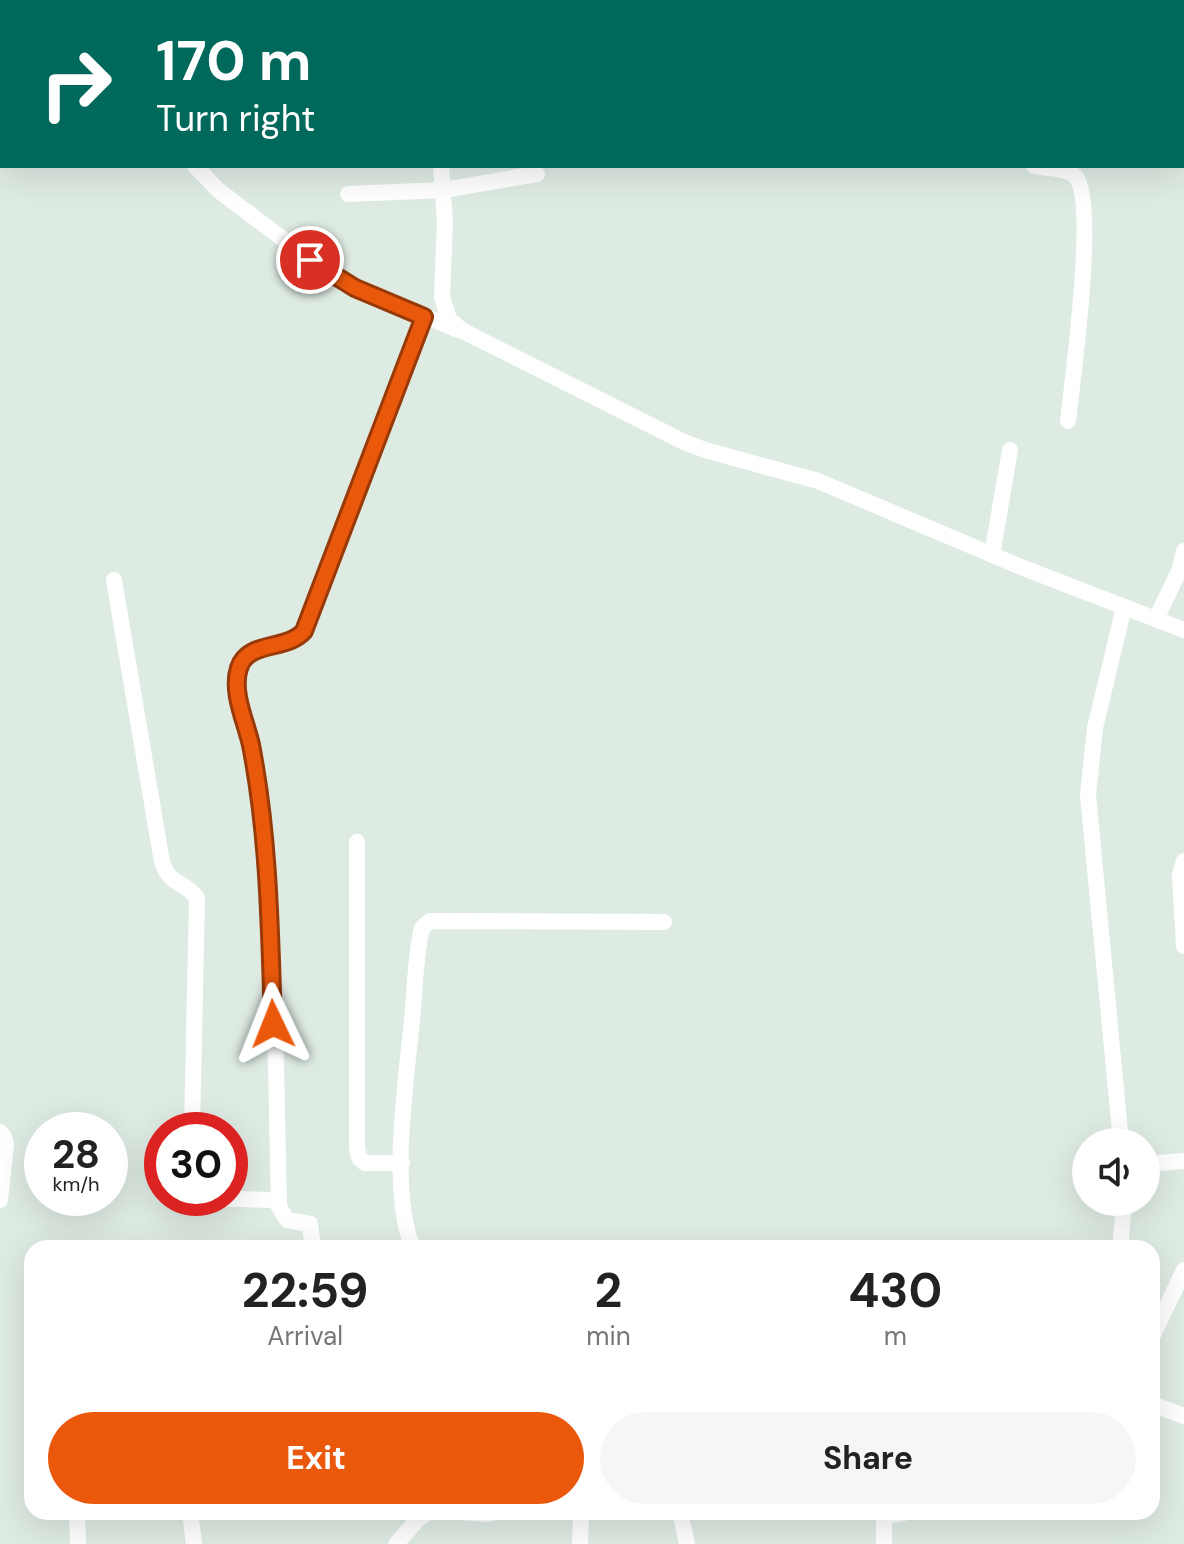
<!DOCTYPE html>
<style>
body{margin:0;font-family:"DM Sans",sans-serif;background:#f6f6f6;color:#222;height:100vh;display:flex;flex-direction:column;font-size:30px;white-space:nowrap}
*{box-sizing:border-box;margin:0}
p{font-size:26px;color:#767676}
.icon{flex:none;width:44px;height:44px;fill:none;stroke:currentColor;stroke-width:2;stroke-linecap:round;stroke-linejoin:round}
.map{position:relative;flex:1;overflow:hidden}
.side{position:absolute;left:24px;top:1240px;width:1136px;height:280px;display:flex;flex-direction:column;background:#fff;border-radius:24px;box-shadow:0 8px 32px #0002}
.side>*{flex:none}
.top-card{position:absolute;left:0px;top:0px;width:1184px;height:168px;box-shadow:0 8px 32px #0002;background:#00695c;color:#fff;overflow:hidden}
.fabs{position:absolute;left:1072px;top:1128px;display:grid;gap:16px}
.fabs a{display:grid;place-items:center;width:88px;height:88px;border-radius:50%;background:#fff;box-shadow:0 8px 32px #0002;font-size:40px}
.speed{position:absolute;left:24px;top:1112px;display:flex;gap:16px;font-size:40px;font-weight:700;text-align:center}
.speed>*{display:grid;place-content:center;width:104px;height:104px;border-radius:50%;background:#fff;box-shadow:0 8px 32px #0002;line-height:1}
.speed small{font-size:20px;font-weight:400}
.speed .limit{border:12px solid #d22;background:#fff;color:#111}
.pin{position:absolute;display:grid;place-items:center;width:68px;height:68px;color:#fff;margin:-34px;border:4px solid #fff;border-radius:50%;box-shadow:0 2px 8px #0007}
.me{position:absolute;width:88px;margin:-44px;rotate:358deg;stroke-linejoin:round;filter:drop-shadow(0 0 6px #0008)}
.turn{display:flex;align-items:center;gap:28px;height:168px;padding:0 24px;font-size:36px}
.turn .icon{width:104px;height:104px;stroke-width:2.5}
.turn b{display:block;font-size:56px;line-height:68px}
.eta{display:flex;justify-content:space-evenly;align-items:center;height:136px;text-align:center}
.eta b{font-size:48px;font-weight:700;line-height:56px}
.primary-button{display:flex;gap:16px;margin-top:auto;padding:16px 24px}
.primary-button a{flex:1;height:92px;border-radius:48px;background:#ea580c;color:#fff;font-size:32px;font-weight:700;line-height:92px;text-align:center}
.primary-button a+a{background:#f6f6f6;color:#222}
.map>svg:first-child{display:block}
</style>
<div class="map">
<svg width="1184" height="1544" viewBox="0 0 1184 1544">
<rect width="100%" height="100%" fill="#deebe3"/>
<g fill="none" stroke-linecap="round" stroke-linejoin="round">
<g stroke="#fff" stroke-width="16">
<polyline points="116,0 117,2"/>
<polyline points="375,0 375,2"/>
<polyline points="1020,0 1020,2"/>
<polyline points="195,166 218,190 324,270 355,288 459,330"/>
<polyline points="441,166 445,222 442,297 449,319 463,331 684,442 705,450 818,481 1021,567 1184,630"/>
<path d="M1034,166C1046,169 1066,167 1075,176C1098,199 1072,383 1068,421"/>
<polyline points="348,194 444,190 537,174"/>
<polyline points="992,555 1010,450"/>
<path d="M114,580L162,862C170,886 185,881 197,898L192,1130"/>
<polyline points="1156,619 1180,569 1184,551"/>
<polyline points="357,842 357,1148 359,1158 365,1163 402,1163"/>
<polyline points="1184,861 1180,875 1184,946"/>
<polyline points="0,1132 4,1137 6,1145 0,1200"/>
<polyline points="1121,1142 1088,795 1095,728 1124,607"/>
<polyline points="1146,1164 1184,1161"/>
<polyline points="205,1198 275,1200 287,1220 310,1224 313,1248"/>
<path d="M279,1203C275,1065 277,919 258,782C254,755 232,690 239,668C248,640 287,651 304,631L381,423L424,317"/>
<path d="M413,1248C389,1192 406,1082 412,1020C415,990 415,957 422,928L430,921L664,922"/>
<polyline points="1120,1248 1124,1202"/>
<polyline points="1152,1337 1184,1270"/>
<polyline points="1152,1404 1184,1416"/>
<polyline points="77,1512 78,1544"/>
<polyline points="190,1512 194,1544"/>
<polyline points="457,1512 489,1514 496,1512"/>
<polyline points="680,1512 687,1544"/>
<polyline points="396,1544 418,1519 429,1512"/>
<polyline points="580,1544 581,1512"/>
<polyline points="884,1544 884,1523 887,1516 909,1512"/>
</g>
</g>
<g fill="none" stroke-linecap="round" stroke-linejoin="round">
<defs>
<path id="route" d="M273,1024C270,931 269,837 251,745C246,722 231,692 239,668C248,640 287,651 304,631L424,317L355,288L310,260"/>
</defs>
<use href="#route" stroke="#983908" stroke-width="20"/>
<use href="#route" stroke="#ea580c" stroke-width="14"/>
</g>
</svg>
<div class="fabs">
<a><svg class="icon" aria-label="sound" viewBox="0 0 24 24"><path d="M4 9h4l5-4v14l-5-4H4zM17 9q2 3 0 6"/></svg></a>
</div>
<div class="speed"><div>28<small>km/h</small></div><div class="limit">30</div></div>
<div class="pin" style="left:310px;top:260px;background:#d93025"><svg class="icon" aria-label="arrive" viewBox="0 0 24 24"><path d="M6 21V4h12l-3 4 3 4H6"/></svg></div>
<svg class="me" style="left:273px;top:1024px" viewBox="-20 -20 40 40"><path d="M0-17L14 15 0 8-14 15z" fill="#ea580c" stroke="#fff" stroke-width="4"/></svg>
<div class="top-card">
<div class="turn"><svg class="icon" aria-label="right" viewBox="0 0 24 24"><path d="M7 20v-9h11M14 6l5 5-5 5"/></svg><div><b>170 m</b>Turn right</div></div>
</div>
<section class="side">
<div class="eta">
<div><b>22:59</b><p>Arrival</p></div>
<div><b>2</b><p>min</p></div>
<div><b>430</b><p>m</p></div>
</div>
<div class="primary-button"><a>Exit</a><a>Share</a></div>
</section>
</div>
